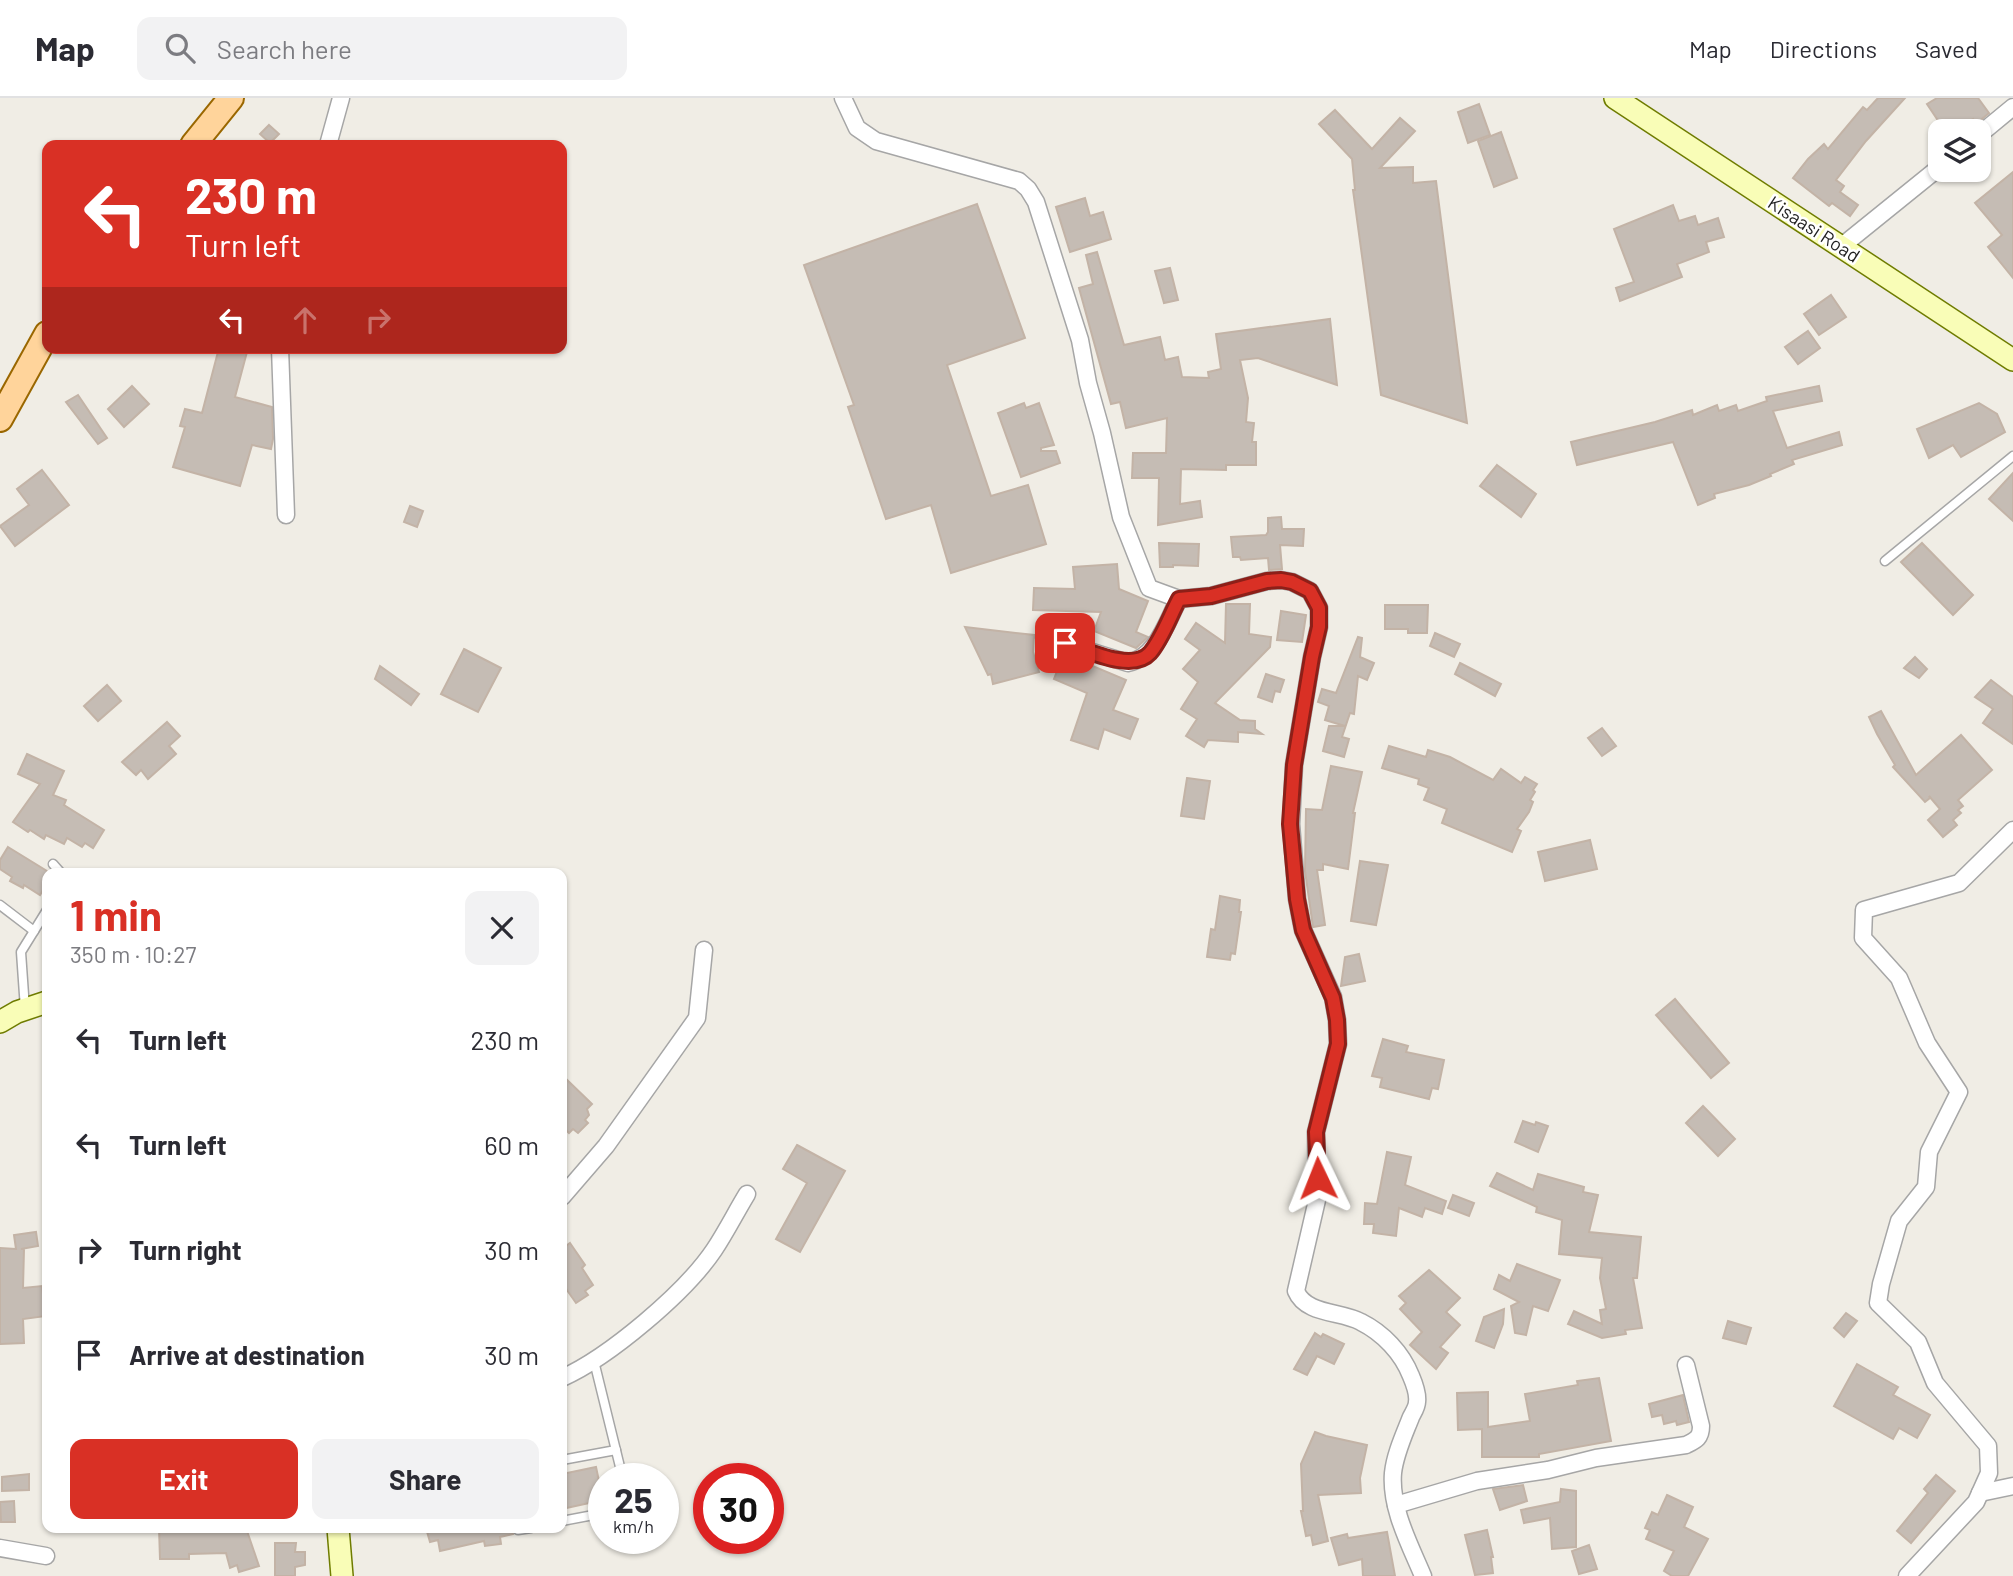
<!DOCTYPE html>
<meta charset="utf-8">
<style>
body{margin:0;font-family:Barlow,sans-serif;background:#f2f2f3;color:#2b2b33;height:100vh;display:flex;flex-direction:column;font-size:26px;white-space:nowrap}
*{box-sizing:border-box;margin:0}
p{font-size:23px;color:#7c7c81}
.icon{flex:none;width:38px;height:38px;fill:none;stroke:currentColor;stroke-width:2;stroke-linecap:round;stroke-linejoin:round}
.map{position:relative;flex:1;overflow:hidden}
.panel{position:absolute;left:42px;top:770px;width:525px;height:665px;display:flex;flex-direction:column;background:#fff;border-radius:14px;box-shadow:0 2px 5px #0004}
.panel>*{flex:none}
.guide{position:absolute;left:42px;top:42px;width:525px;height:214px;border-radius:14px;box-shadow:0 2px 5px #0004;background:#d93025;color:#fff;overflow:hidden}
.tools{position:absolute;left:1928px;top:21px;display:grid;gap:14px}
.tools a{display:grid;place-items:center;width:63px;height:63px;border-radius:14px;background:#fff;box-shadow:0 2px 5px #0004;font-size:35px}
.speed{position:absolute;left:588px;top:1365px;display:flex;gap:14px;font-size:35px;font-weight:700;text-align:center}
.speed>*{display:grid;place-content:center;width:91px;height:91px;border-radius:50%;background:#fff;box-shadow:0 2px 5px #0004;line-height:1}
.speed small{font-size:18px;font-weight:400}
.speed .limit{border:10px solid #d22;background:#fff;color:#111}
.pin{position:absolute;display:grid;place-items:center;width:60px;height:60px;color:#fff;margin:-30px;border-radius:14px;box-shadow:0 4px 10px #0006}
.me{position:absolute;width:77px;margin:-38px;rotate:358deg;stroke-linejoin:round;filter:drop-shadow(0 0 5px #0008)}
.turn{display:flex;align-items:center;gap:24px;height:147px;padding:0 28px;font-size:32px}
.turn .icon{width:91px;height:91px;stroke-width:2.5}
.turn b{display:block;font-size:49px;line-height:60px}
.lanes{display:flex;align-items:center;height:66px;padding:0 28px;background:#0003;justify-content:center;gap:35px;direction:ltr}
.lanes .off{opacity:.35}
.round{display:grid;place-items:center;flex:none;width:74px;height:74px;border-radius:14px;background:#f2f2f3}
.overview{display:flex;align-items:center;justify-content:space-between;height:119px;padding:0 28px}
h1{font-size:42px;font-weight:700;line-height:52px;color:#d93025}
.cta{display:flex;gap:14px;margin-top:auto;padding:14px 28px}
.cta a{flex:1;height:80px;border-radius:14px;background:#d93025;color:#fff;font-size:28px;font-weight:700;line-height:80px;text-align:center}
.cta a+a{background:#f2f2f3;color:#2b2b33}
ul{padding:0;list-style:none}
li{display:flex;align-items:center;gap:21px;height:105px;padding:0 28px}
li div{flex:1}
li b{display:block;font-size:26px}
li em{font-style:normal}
header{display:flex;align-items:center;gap:42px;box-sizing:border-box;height:98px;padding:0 35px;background:#fff;border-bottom:2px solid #e1e1e2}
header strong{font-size:33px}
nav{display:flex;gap:38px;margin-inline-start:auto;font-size:24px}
.search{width:490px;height:63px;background:#f2f2f3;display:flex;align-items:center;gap:18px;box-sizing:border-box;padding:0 24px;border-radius:14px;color:#7c7c81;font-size:26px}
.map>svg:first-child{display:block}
</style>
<header>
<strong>Map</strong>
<div class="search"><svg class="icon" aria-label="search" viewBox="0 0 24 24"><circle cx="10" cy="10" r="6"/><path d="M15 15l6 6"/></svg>Search here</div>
<nav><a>Map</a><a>Directions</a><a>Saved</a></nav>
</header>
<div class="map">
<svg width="2013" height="1478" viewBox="0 0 2013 1478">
<rect width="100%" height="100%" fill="#f0ede5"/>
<g fill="#c5bcb4" stroke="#c3b3a6" stroke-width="2">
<polygon points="1878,0 1905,0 1866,43 1836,82 1844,88 1840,94 1858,107 1850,118 1832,105 1829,108 1793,80 1808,61 1824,46 1828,51 1863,9 1867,12"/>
<polygon points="1937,0 1978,0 1989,15 1976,26 1973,21 1953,33 1945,33 1927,6"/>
<polygon points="1479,6 1490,37 1468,45 1458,14"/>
<polygon points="1335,12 1372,51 1400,20 1415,33 1380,70 1413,69 1413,85 1436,83 1467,325 1381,297 1353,92 1355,92 1352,61 1319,26"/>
<polygon points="269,27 279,36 270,45 260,36"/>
<polygon points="1501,34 1517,80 1494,89 1478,43"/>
<polygon points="2013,74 2013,180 1988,149 2002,137 1975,105"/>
<polygon points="1085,100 1090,118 1103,114 1111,141 1070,154 1056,109"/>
<polygon points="977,106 1025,240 947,267 991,398 1028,387 1046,446 951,475 931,407 886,421 848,309 854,307 804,167"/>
<polygon points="1673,107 1679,123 1695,118 1698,127 1718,120 1724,139 1706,144 1709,154 1677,166 1682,179 1620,203 1616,190 1634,184 1614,131"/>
<polygon points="1097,154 1124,247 1160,239 1165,262 1178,259 1182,279 1209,280 1208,274 1221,271 1216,236 1330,221 1337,287 1258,260 1240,262 1248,300 1246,324 1254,325 1252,344 1256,344 1256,367 1226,367 1226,372 1181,371 1180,406 1200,403 1202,419 1158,427 1159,380 1132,380 1133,355 1166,355 1167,320 1126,330 1120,304 1111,306 1079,190 1093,186 1086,157"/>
<polygon points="1170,170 1178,202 1164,205 1155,173"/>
<polygon points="1831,197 1846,219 1819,237 1804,216"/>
<polygon points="1808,233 1820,250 1798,266 1785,249"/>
<polygon points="219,250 235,250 247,254 235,299 272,309 273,341 271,351 252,347 240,388 173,369 185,329 180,328 185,311 202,315"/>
<polygon points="132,288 149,306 124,329 108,311"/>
<polygon points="1819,288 1822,303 1773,313 1787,350 1839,334 1842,347 1792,362 1794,366 1770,376 1771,378 1749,387 1714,396 1715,400 1698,407 1673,344 1577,367 1571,344 1655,324 1692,312 1693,317 1717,307 1719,313 1736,307 1738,313 1767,303 1766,299"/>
<polygon points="78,297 107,340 98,346 66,304"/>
<polygon points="1024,305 1026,310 1039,305 1054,347 1041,350 1041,353 1056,353 1060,365 1021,379 998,315"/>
<polygon points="1979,305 1997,316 2005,334 1961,359 1953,347 1929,360 1917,331"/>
<polygon points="1497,367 1536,396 1521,419 1480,388"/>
<polygon points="42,372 69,407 15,448 0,428 29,407 17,391"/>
<polygon points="2013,375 2013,423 1989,401"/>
<polygon points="410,408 423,413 417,429 404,424"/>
<polygon points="1281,419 1282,431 1304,431 1303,448 1280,447 1282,471 1269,472 1268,460 1241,462 1240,459 1233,459 1231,439 1266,437 1268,434 1268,420"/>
<polygon points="1159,445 1199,446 1198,468 1173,467 1173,469 1160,469"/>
<polygon points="1922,445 1973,497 1953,517 1901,464"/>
<polygon points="1117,466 1119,491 1148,503 1136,534 1148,539 1136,550 1094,533 1101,514 1033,512 1034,490 1075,491 1073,469"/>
<polygon points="1226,506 1250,506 1249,536 1271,539 1270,549 1215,605 1240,622 1255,623 1255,631 1262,636 1238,634 1238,644 1208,642 1204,649 1186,638 1197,621 1181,611 1198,584 1183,571 1200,552 1185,541 1196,525 1225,545"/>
<polygon points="1385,507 1428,507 1427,535 1408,535 1408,531 1385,531"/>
<polygon points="1281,513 1306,517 1302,544 1277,542"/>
<polygon points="965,529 1034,537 1033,554 1039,574 993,586 991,576 988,577"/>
<polygon points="1435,535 1460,546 1454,559 1430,548"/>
<polygon points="1358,539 1362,540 1360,559 1374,565 1367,582 1358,578 1354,616 1350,615 1342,639 1349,641 1344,659 1323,653 1329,628 1345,628 1325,622 1329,608 1318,604 1322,591 1336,595"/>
<polygon points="464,551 501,570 478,614 441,596"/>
<polygon points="1064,556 1126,582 1113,612 1138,621 1130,641 1104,631 1098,651 1071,642 1087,595 1054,581"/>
<polygon points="1915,559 1927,571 1919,580 1904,570"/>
<polygon points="1460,565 1501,586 1495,598 1455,576"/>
<polygon points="380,568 419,596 411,607 375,581"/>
<polygon points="1266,576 1284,582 1280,594 1275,593 1272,604 1258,599"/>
<polygon points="1991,582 2013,599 2013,646 1983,625 1993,611 1975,599"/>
<polygon points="107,587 121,603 98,623 84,608"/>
<polygon points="1881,613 1916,677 1961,637 1992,672 1958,702 1963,708 1958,712 1961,715 1953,722 1957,727 1943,739 1928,722 1940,711 1929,698 1930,700 1925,704 1893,669 1895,667 1877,636 1869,619"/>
<polygon points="167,624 180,638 169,648 176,656 148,681 141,672 136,677 122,664"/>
<polygon points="1602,630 1616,648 1602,658 1588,640"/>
<polygon points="1389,648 1426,659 1428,652 1450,659 1493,682 1501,671 1521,685 1525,679 1537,686 1533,692 1535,694 1530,702 1533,704 1529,714 1517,731 1521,733 1512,754 1442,725 1447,711 1424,702 1429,690 1418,686 1419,681 1382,670"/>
<polygon points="27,656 64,673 53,697 66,702 64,707 104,732 93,750 85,745 82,749 67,740 64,746 46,737 44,741 30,732 28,734 13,724 40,686 18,676"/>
<polygon points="1331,668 1362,674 1353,715 1355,715 1348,771 1323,766 1323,772 1317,772 1325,827 1313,829 1305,773 1306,711 1322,712"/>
<polygon points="1187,680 1210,683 1204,721 1181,718"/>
<polygon points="1590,742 1597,771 1545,783 1538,754"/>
<polygon points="8,749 47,773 47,785 40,797 24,787 23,790 10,783 12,779 0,771 0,762"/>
<polygon points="1360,763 1388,767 1376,827 1351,823"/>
<polygon points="1220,798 1240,802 1239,814 1241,814 1235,856 1231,855 1230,862 1207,859 1211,831 1215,832"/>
<polygon points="1359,856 1365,883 1341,888 1345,859"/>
<polygon points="1675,901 1729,965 1711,980 1656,917"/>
<polygon points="1383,941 1408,948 1406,954 1444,962 1438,991 1432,990 1429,1001 1380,989 1382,980 1372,978"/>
<polygon points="562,977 592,1006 587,1011 589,1017 585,1022 588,1025 578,1035 573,1031 569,1035 562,1028"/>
<polygon points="1703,1008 1735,1041 1718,1058 1686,1025"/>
<polygon points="1523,1023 1535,1027 1536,1024 1548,1028 1538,1054 1515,1044"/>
<polygon points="797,1047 845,1073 800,1154 776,1141 807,1085 783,1071"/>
<polygon points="1387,1054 1411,1059 1405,1087 1446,1103 1442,1116 1425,1110 1422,1119 1399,1110 1396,1138 1373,1135 1374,1126 1364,1126 1365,1105 1377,1106"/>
<polygon points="1497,1075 1533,1092 1538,1076 1584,1089 1583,1094 1598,1097 1589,1134 1641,1139 1637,1180 1633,1180 1642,1230 1625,1232 1626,1236 1602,1240 1568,1226 1574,1213 1602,1226 1600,1212 1606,1211 1600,1180 1602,1160 1559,1156 1562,1122 1536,1114 1537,1109 1490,1088"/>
<polygon points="1453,1097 1474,1105 1469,1118 1448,1110"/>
<polygon points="36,1134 38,1148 21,1151 24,1151 23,1190 42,1188 46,1218 23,1221 24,1245 0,1246 0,1150 16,1151 14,1137"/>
<polygon points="570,1145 585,1167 582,1170 593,1187 585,1193 588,1197 576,1205 562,1185 562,1151"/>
<polygon points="1517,1166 1560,1182 1548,1213 1533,1208 1526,1237 1515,1235 1511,1208 1519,1204 1494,1191 1499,1177 1510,1183"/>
<polygon points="1429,1172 1460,1200 1446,1214 1460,1227 1440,1249 1448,1255 1436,1271 1410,1247 1422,1234 1400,1211 1406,1205 1399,1198"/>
<polygon points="1504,1211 1503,1226 1494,1250 1476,1243 1484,1219"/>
<polygon points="1846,1215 1857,1223 1844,1239 1834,1230"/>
<polygon points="1728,1223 1751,1230 1746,1246 1723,1240"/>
<polygon points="1315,1235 1321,1239 1323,1236 1344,1246 1334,1266 1317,1258 1307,1277 1294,1271"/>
<polygon points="1857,1266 1898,1289 1893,1297 1930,1317 1917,1340 1899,1330 1893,1341 1834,1308"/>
<polygon points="1599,1280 1611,1343 1539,1356 1539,1359 1482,1359 1482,1331 1458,1332 1457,1295 1488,1294 1488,1329 1530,1323 1525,1296 1578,1287 1577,1283"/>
<polygon points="1683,1297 1689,1324 1677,1327 1676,1323 1664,1326 1662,1317 1652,1319 1649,1306"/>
<polygon points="1315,1334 1326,1338 1367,1347 1360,1380 1361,1395 1318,1397 1328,1443 1313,1447 1311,1437 1306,1438 1301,1413 1303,1413 1301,1366"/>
<polygon points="596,1369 603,1402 562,1411 562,1376"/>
<polygon points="29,1376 29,1392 2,1393 2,1379"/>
<polygon points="1936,1377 1955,1393 1911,1445 1897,1433 1928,1395 1924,1391"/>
<polygon points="1523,1387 1527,1403 1500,1412 1493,1391"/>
<polygon points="1561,1391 1576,1393 1576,1449 1552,1451 1550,1420 1524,1425 1521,1412 1560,1404"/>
<polygon points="1667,1397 1693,1409 1684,1429 1708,1441 1688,1478 1672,1478 1664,1473 1674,1453 1646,1441 1650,1432 1645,1430 1652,1414 1658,1417"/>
<polygon points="14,1403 15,1424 1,1424 0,1404"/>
<polygon points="159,1430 191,1430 191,1434 246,1430 259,1468 239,1474 237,1467 230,1470 226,1455 189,1456 189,1461 160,1461"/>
<polygon points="426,1430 512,1430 513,1436 500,1439 501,1446 485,1448 484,1443 440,1453 438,1442 430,1444"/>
<polygon points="1487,1432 1493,1459 1491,1459 1493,1475 1475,1477 1465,1437"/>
<polygon points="1387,1434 1395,1478 1363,1478 1362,1461 1339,1467 1331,1440 1347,1436 1348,1440"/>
<polygon points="275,1445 296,1445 295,1454 305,1454 305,1467 295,1469 295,1478 275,1478"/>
<polygon points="1589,1447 1597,1471 1579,1476 1572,1453"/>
</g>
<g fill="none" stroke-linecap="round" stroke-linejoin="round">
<defs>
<g id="lane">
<polyline points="1885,463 2013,358"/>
<polyline points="53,766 61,775"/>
<polyline points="0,807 34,833"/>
<polyline points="25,911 21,854 47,812"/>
<polyline points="594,1263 623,1381"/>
<polyline points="562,1362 616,1352"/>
<polyline points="562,1423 604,1415"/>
<polyline points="518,1432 531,1430"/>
</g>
<g id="street">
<path d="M843,0L857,30L876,43L1019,83L1028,91L1036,104L1080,242L1088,285L1102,335L1121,419L1149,490L1179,501L1211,498L1267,483L1281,482L1292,484L1310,493L1319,510V529L1312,559L1294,667L1291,726L1297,801L1303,832L1333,899L1337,922L1338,946L1316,1034L1317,1102L1296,1193C1306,1217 1341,1213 1361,1224C1383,1235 1402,1255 1411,1278C1414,1285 1418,1297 1417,1304C1417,1309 1413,1315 1411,1319C1404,1337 1395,1356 1393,1375C1390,1410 1410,1447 1423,1478"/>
<polyline points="1979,37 2013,9"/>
<polyline points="328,47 341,0"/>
<polyline points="1842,148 1941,68"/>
<polyline points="280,250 286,417"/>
<path d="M1044,539L1128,565C1157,559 1166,525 1179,501"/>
<polyline points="562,1099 606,1048 697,920 704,852"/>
<path d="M562,1280C609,1259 685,1195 714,1152C726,1134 736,1114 747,1096"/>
<polyline points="1980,1395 2013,1388"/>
<path d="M1396,1407L1477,1383L1548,1372L1596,1360L1686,1347C1696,1342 1701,1340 1701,1328L1686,1267"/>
<polyline points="0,1450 46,1458"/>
<polyline points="1907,1478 1976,1404 1989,1375 1988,1348 1935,1285 1918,1244 1878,1205 1881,1186 1899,1123 1926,1089 1929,1054 1959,994 1927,945 1899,880 1863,840 1864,812 1959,785 2013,732"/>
</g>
<g id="secondary">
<polyline points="1615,0 2013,262"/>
<polyline points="0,924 17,914 47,904"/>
<polyline points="338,1430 342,1478"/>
</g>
<g id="primary">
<polyline points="193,47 231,0"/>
<polyline points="0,321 47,236"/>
</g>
</defs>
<use href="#lane" stroke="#a6a6a6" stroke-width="11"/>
<use href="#street" stroke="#a6a6a6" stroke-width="19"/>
<use href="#secondary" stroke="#6f7c00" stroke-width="24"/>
<use href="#primary" stroke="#9a6700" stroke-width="28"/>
<use href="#lane" stroke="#fff" stroke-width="8"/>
<use href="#street" stroke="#fff" stroke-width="16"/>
<use href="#secondary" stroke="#f9fdb7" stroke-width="21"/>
<use href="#primary" stroke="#ffd49b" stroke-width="24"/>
</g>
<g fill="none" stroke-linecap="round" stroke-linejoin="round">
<defs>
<path id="route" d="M1065,545C1087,552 1132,575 1150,555C1162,541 1170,518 1179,501L1211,498L1267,483L1281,482L1292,484L1310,493L1319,510V529L1312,559L1294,667L1290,726L1297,801L1303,832L1333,900L1337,922L1338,946L1316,1034L1318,1080"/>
</defs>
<use href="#route" stroke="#8d1f18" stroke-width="18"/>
<use href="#route" stroke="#d93025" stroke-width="12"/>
</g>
<g text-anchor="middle" stroke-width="5" stroke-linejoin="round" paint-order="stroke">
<g font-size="19" fill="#1f1f1f" stroke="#fff">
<text transform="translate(1814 131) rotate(33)" y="7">Kisaasi Road</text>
</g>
</g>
</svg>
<div class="tools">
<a><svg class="icon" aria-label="layers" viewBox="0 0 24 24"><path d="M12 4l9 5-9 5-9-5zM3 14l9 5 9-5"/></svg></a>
</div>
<div class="speed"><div>25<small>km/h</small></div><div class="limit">30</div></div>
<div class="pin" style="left:1065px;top:545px;background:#d93025"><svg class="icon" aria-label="arrive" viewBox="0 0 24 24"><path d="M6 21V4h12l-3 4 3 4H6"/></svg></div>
<svg class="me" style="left:1318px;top:1080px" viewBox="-20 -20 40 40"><path d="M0-17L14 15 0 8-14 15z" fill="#d93025" stroke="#fff" stroke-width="4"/></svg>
<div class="guide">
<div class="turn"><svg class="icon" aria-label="left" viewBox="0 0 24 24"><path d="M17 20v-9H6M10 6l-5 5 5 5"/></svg><div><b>230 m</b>Turn left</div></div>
<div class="lanes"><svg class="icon" aria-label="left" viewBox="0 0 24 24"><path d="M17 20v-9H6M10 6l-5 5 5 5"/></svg><svg class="icon off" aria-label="ahead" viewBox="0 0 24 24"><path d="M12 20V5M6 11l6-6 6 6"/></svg><svg class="icon off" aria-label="right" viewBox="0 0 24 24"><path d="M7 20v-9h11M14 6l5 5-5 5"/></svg></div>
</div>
<section class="panel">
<div class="overview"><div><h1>1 min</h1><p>350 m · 10:27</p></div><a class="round"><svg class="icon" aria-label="close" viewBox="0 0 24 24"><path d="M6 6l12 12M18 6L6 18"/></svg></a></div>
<ul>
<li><svg class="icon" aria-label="left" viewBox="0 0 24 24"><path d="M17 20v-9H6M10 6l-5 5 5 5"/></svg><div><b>Turn left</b></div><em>230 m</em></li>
<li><svg class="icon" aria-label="left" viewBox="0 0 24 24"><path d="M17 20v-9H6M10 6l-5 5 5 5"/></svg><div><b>Turn left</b></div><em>60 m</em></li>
<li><svg class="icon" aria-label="right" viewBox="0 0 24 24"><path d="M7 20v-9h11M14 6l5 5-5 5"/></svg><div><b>Turn right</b></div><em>30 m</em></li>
<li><svg class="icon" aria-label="arrive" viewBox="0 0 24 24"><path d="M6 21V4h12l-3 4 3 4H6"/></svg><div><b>Arrive at destination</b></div><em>30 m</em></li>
</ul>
<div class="cta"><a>Exit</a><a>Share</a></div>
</section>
</div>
